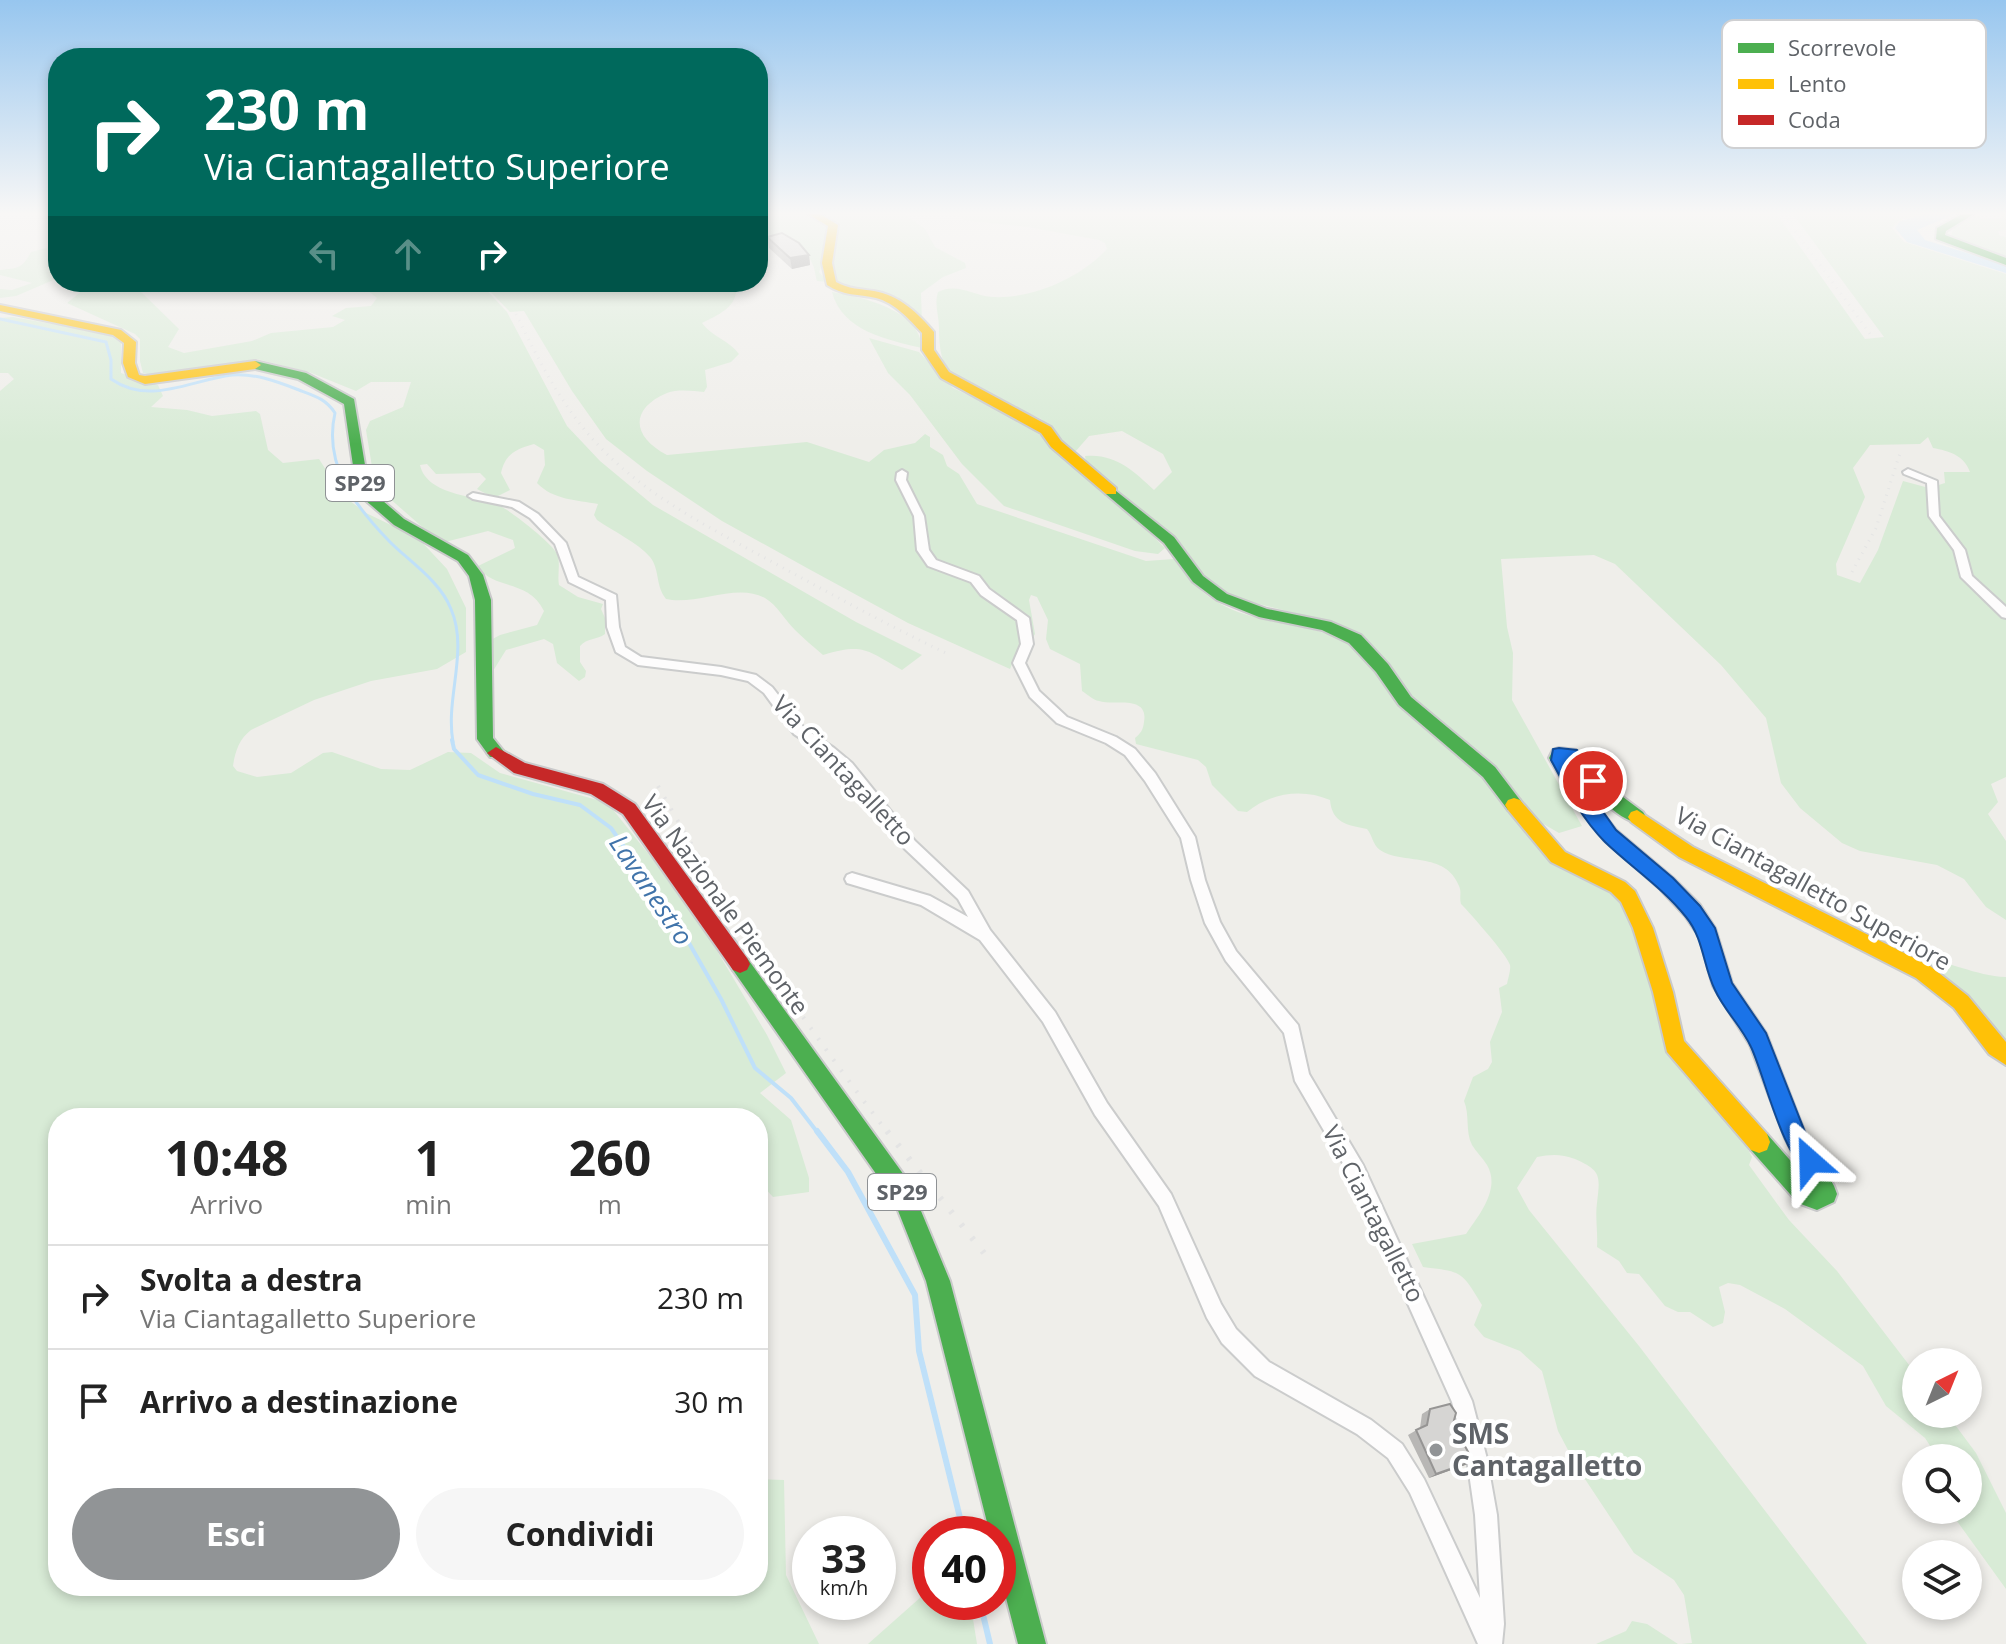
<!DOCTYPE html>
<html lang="it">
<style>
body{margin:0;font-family:"Open Sans",sans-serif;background:#f6f6f6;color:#222;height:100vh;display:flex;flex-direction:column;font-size:30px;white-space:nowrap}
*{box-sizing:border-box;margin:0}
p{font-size:26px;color:#767676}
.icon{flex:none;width:44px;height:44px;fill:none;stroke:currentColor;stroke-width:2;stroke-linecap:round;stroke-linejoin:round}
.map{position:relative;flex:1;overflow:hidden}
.drawer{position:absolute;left:48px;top:1108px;width:720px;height:488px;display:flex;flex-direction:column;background:#fff;border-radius:32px;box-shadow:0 4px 12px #0003}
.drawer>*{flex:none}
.top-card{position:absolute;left:48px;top:48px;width:720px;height:244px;border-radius:32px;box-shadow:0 4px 12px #0003;background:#00695c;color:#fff;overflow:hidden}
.needle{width:52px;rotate:43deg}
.buttons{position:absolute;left:1902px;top:1348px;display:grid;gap:16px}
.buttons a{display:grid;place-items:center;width:80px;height:80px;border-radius:50%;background:#fff;box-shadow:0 4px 12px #0003;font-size:40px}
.speed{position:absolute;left:792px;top:1516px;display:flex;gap:16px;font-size:40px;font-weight:700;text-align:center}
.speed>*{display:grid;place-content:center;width:104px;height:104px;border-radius:50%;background:#fff;box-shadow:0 4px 12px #0003;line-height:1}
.speed small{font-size:20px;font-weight:400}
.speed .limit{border:12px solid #d22;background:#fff;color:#111}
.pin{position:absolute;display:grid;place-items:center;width:68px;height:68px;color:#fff;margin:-34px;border:4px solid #fff;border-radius:50%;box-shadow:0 2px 8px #0007}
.me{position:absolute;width:88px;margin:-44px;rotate:335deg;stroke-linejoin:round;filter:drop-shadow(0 0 6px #0008)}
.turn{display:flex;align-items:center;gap:28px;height:168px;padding:0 24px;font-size:36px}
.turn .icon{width:104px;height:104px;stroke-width:2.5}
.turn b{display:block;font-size:56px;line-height:68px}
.lanes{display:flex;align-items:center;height:76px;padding:0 24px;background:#0003;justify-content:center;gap:40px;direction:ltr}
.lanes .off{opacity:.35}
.eta{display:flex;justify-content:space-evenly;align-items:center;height:136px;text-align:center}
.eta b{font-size:48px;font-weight:700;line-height:56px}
.cta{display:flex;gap:16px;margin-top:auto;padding:16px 24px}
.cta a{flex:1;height:92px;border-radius:48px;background:#919496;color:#fff;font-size:32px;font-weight:700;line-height:92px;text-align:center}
.cta a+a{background:#f6f6f6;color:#222}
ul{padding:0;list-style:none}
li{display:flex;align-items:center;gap:24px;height:104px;padding:0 24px;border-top:2px solid #e0e0e0}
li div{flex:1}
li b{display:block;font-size:30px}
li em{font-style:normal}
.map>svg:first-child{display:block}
</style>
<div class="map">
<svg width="2006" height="1644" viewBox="0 0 2006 1644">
<rect width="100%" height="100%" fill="#efeeea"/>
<g fill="#d8ebd6" fill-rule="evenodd">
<path d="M758,214H805L828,229L824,244L827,255L819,272L828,282L817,281C815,275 815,268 812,263C803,241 773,243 758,228Z"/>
<polygon points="818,214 905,214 925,229 935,247 965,263 966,268 943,277 921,293 922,322 894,300 840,287 831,273 836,225 833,220"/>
<path d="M959,214H1777L1865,339L1884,337L1793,214H1927L1899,220L1892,228L1904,242L2006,274V777L1991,784L1998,802L1988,814L2006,841V920L1986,907L1964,879L1937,865L1860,851L1842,843L1800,808L1781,783L1766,718L1721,665L1615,564L1594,555L1501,559L1507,627L1513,653L1512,700L1582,826L1559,833L1540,822L1468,744L1407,693L1350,630L1331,622L1239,599L1213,584L1150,518L1086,462L1085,456C1115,453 1134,471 1154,490L1172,472L1163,454L1122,431L1089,436L1075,452C1060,443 1054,429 1041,419C1018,407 962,387 948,369C940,360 939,340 939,328C939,315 934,305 938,292C957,282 974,296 993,297C1033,299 1080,278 1107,249L1105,243L1099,240L1028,227L963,220ZM1928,437L1933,448C1949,451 1964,455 1970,472H1944L1945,483L1929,488L1903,481L1878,550L1860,583L1837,575L1836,564L1865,497L1853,468L1870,445L1920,444Z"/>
<polygon points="2002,214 2006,214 2006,230 1998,231 2000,236 2006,237 2006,260 1950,239 1954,227 1973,216 1988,219 2003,218"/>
<path d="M58,245V278L16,296L0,298V289L12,290L32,283L0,275V270C18,268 22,269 31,252Z"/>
<path d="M93,282H143L140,291L179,329L168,347L184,353L252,341L271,333L333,327L345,320L332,316L346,308L371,306L377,298L357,282H479L507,312L567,426L600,461L653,505L856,622L922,655L902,670C866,650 864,643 823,655C814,647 804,639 795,630C784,619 778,606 765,598C737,582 696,606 666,599C655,585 660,569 650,557C638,543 613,531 597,520L594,515L598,504C577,500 553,500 537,483L545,465L544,450L534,444C516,449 505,454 501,473L510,490L494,498L477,489L486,479L480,473L436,474L427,464L420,465C427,496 476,495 500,506C511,511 553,544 557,554C561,564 557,574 559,585L578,597L603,604L601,609L605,618V634C597,640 587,638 580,646V662L586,671L585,677L579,681L557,663L553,644L544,639L506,650L493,671L487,642L500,635L537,625L544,611C528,578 493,591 478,566L515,548L513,540L488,531L445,542L428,532L380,490L374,479L366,430L370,421L403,407L411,382H371L356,391L309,372L257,359L151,375L143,373L140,361V339L135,334L67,303Z"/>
<path d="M481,282H698L672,289L680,292L736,285C739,306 719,315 702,323C712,337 729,340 739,354L731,362L705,370L707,387L704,392C693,391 678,389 667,393C629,409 632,437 667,455L807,442L869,462L884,450L915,443L925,434L930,437V447L943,455L947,466L959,474L977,504L1146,561L1174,559C1185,571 1195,587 1208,596C1251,628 1309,619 1354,646L1489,781L1534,841L1619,899L1637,932L1659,1019L1673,1057L1741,1136L1752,1157L1749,1165L1789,1220L1837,1271L1916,1374V1414H1947L1976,1453L2006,1513V1589L1949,1510H1968V1458H1938L1925,1438L1886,1406L1863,1366L1785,1309L1740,1285L1728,1283L1719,1287L1725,1312L1723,1323L1713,1327L1690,1312H1678L1665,1306L1639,1274L1627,1273L1619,1261L1597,1247C1598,1233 1595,1216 1597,1203C1600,1176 1602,1171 1575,1159C1562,1154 1551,1154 1537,1157L1517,1188L1529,1210L1639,1346L1867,1644H1682L1692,1643L1684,1595L1674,1580L1634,1553L1577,1467L1558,1431L1542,1371L1520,1351L1484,1337L1474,1325L1482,1305C1461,1270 1462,1272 1423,1267L1412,1244L1466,1234C1479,1215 1501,1189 1487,1165C1483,1158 1476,1152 1472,1145C1465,1131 1470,1115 1464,1101L1473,1077L1488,1069L1492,1062L1490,1042L1502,1012L1499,988L1507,984C1508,978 1511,971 1510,965C1508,956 1470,913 1461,904C1459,897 1462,892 1459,886C1446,851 1402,865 1380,850C1372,844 1373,836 1367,829C1347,825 1332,823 1330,800C1302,788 1270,793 1247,812L1238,811L1212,785L1206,767L1198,760L1136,744L1135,738C1141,733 1143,730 1144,722C1149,694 1113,706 1099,701C1093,700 1087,694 1082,691L1080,664L1050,649L1046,639L1048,620L1037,597L1031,595L1029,600L1035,634L1032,639L1021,643L1010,669L908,623L807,568L722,521L647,471L606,439L572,391L524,311L510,312Z"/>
<path d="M832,292C861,297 920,309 922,348C888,340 842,331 832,292Z"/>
<path d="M13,317L108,334L121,343V373L158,385L163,396L151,407L187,410L212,416L256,411L260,414L268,450L283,463L319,459L342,495L366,513L418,538L447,569L466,608V652L437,669L371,681L314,700L251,730C239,739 235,752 233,766L237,771L257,777L291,773L323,753L332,752L381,769L410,770L448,752L471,753L500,773L601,801L610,806L691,907L767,1035L786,1073L760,1093L791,1120L809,1178V1192L773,1197L758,1181V1118H58V1586H758V1479L784,1480L786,1575L819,1644H0V391L14,379L8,373H0V318Z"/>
<polygon points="869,338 919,352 953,388 1022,420 1112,496 1165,548 1158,554 1135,551 1004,506 962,464 910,395 888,373"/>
<path d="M1918,959C1949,960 1975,976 2006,977V1042Z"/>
<polygon points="930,1589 930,1602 965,1602 973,1619 977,1644 868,1644"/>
<polygon points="1632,1621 1647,1624 1678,1644 1596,1644 1626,1631"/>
</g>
<polygon fill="#bfe0f9" points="1926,214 1955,214 1917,230 1925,240 2006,265 2006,273 1907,242 1895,228 1900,221"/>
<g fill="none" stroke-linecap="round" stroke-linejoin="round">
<path stroke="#bfe0f9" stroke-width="3" d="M0,319L106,342L111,360V379C150,406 190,380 232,375C255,373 278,382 299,390C315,396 326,399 335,413C323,465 355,506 390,542C410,562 440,581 451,609C469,651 445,698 453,742"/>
<polyline stroke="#bfe0f9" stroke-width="4" points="452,740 454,749 478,775 533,794 580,805 611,828 681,929 721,999 755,1068 791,1098 818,1133"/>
<g stroke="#bfe0f9" stroke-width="6">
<polyline points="817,1131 848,1172 915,1295 919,1351 964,1534"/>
<polyline points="980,1602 990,1644"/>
</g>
<defs>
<g id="street">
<polygon points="1908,469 1937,481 1939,516 1965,550 1972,576 2006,607 2006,618 2002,617 1961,577 1954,550 1929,516 1927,483 1904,474 1903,472"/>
<polygon points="902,470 907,473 906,480 924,516 929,550 936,560 979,576 989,589 1029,618 1033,644 1025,663 1039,691 1067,717 1116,737 1135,749 1155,773 1195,837 1205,880 1220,922 1236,951 1298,1025 1309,1074 1363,1165 1472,1401 1487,1459 1497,1515 1504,1624 1502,1644 1478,1644 1410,1493 1388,1458 1357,1434 1255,1376 1222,1343 1207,1318 1159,1206 1095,1115 1043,1022 980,940 921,905 847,883 845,879 847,875 852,873 930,896 968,917 958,899 905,849 842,771 824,754 794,734 764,693 748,681 721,675 638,665 616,652 607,627 606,600 569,582 555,544 530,518 512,507 473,499 468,496 473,493 519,502 538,514 566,543 578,577 616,595 619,627 625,647 641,657 721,667 756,675 772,687 804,728 834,748 852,763 915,841 968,891 990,930 1055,1012 1107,1103 1171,1194 1221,1304 1236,1329 1269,1362 1371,1420 1402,1444 1424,1479 1480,1598 1475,1515 1467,1459 1452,1402 1351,1177 1295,1081 1284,1033 1226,961 1205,923 1191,880 1181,838 1145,781 1125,755 1106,743 1057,723 1030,697 1013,663 1021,644 1017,620 981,595 971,582 928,566 917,550 914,516 896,480 897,473"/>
</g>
<g id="fast">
<polygon points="1962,214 1974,214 1946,231 1945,235 2006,258 2006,265 1936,239 1937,228"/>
<polygon points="255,361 306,373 354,399 369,489 404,519 468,555 483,575 491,600 493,738 505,753 502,757 490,757 477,739 475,600 469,576 458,561 394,525 357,493 344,404 298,379 251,368 249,365"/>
<polygon points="1111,487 1174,537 1203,576 1227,594 1267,609 1331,622 1361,635 1388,664 1411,697 1495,767 1520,800 1523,805 1520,810 1508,810 1483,777 1399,705 1376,672 1349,643 1322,630 1259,617 1217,600 1193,582 1164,543 1106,494 1106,488"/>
<path d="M1559,748L1576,750L1611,788L1643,812L1646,817L1643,822C1623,828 1586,784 1573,769L1590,797L1616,830L1673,878L1700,905L1715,928L1732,983L1766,1033L1805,1133L1834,1186L1837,1194L1834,1202L1817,1210L1798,1203L1751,1150L1748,1142L1751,1134L1759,1131L1767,1134L1804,1176L1785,1138L1750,1045L1713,986L1699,936L1686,917L1659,888L1604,840L1578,807L1549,758L1553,750Z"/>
<polygon points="740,955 747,958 909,1182 950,1281 1046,1644 1018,1644 998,1567 998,1534 990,1534 926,1281 893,1198 733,970 730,964 733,958"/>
</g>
<g id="slow">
<path d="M808,214H820L838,225L832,263L836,282C848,289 861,289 874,291C899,295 918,313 934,332V350L949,372L1051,427L1061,441L1116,488V494H1106L1051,447L1041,433L941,378L922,350V333C909,319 895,303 876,298C859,294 843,296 827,285L822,263L828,226Z"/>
<polygon points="0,305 121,330 136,342 135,363 139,375 145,376 255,361 261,365 255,369 145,384 128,377 123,363 124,343 113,335 0,311"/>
<polygon points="1514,798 1520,800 1565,852 1625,882 1635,891 1653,928 1673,992 1684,1041 1767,1134 1770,1142 1767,1150 1759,1153 1751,1150 1667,1052 1653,992 1633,928 1621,902 1611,892 1551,862 1508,810 1505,805 1508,800"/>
<polygon points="1637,810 1693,847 1930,966 1968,996 2006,1042 2006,1065 1989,1054 1954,1008 1916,978 1679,857 1631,822 1628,817 1631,812"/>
</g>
<polygon id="jam" points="496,747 525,763 603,784 635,804 747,958 750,964 747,970 740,973 733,970 623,814 591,794 514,773 487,753"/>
</defs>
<use href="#street" stroke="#cbcccc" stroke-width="4"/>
<use href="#fast" stroke="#cacacb" stroke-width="4"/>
<use href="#slow" stroke="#cacacb" stroke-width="4"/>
<use href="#jam" stroke="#cacacb" stroke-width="4"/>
<use href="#street" fill="#fdfcfc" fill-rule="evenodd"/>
<use href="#fast" fill="#4caf50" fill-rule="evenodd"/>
<use href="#slow" fill="#ffc107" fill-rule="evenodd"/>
<use href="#jam" fill="#c62828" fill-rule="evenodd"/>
<g stroke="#e4e4e4" stroke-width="3" stroke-dasharray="1 6" stroke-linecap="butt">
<polyline points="1783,214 1873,338"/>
<path d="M516,314C539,361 563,409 600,447C649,498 714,530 776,564C833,595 889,626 948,654"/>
<polyline points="1852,572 1876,528 1901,450"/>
</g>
<path stroke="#e4e4e4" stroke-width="4" stroke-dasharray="2 11" stroke-linecap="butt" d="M658,786C726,908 803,1022 888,1133"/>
<polyline stroke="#e4e4e4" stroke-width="6" stroke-dasharray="3 14" stroke-linecap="butt" points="887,1131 984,1253"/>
</g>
<g fill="#b8b7b5">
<polygon points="767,237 809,255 810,265 792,269 769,248"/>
<polygon points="1430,1409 1453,1424 1465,1465 1429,1478 1408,1435 1420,1428 1422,1414"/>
</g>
<g fill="#969594">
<polygon points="809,255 810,265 792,269 790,258"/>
<polygon points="1473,1461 1465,1465 1429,1478 1436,1474"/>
</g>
<g fill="#d6d5d3" stroke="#969594" stroke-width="2">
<polygon points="782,233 799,243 809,255 790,258 767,237"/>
<polygon points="1450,1404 1456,1413 1453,1424 1473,1461 1436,1474 1416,1430 1427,1425 1430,1409"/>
</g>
<linearGradient id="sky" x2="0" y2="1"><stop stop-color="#97c6ef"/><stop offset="0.48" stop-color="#f8f7f6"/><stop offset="1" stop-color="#f8f7f6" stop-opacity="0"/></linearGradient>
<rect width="2006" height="444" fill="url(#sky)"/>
<path fill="#1a73e8" stroke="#114b97" stroke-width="2" d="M1559,748L1577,750L1601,781L1593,788L1586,786L1575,772L1616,830L1673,878L1700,906L1715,928L1732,983L1766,1033L1805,1132L1821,1161L1818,1169L1810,1172C1784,1162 1764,1074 1751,1047C1742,1027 1724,1010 1715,990C1703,966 1704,939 1686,917C1663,888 1631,867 1605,842C1582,819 1566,788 1551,760L1553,749Z"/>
<circle fill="#919496" stroke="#fff" stroke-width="3" cx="1436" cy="1450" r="8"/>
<g text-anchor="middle" stroke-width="8" stroke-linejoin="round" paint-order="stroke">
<g fill="#fff" stroke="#8f9295" stroke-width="2">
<rect x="326" y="465" width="68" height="36" rx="6"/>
<rect x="868" y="1174" width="68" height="36" rx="6"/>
</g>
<g font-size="22" font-weight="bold" fill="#5f6368">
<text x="360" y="491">SP29</text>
<text x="902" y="1200">SP29</text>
</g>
<g font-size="24" fill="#5f6368" stroke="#fff">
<text transform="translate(843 771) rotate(47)" y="8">Via Ciantagalletto</text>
<text transform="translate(1813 889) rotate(29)" y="8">Via Ciantagalletto Superiore</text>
<text transform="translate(725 905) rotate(54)" y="8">Via Nazionale Piemonte</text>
<text transform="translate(1373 1214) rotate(63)" y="8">Via Ciantagalletto</text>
</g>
<g font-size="26" font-style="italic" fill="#4174aa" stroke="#fff">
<text transform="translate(651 890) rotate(56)" y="9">Lavanestro</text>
</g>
<g font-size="28" font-weight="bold" fill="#5f6368" stroke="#fff" text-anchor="start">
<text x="1452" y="1444">SMS<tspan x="1452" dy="32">Cantagalletto</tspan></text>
</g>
</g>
<rect x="1722" y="20" width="264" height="128" rx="12" fill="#fff" stroke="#cfd0d2" stroke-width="2"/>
<rect x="1738" y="43" width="36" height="10" fill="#4caf50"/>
<rect x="1738" y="79" width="36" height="10" fill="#ffc107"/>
<rect x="1738" y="115" width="36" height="10" fill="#c62828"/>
<g font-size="22" fill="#5f6368">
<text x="1788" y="56">Scorrevole</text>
<text x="1788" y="92">Lento</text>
<text x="1788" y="128">Coda</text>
</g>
</svg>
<div class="buttons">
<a><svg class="needle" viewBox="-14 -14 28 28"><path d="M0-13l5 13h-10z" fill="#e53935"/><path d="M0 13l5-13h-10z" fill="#767676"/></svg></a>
<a><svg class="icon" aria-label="search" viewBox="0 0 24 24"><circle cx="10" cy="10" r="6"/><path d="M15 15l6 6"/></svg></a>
<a><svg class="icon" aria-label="layers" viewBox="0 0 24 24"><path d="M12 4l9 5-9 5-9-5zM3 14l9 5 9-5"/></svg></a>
</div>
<div class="speed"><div>33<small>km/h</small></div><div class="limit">40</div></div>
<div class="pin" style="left:1593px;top:781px;background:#d93025"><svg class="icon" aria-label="arrive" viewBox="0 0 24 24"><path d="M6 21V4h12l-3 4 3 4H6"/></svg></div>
<svg class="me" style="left:1810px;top:1161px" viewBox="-20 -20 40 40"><path d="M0-17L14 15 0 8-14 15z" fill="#1a73e8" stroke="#fff" stroke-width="4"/></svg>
<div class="top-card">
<div class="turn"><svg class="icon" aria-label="right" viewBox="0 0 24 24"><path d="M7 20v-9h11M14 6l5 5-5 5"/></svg><div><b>230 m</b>Via Ciantagalletto Superiore</div></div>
<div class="lanes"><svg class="icon off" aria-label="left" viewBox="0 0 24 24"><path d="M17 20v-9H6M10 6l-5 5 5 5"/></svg><svg class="icon off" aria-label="ahead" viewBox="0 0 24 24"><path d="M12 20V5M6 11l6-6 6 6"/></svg><svg class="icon" aria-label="right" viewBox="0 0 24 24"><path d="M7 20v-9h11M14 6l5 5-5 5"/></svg></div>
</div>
<section class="drawer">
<div class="eta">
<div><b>10:48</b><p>Arrivo</p></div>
<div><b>1</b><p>min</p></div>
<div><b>260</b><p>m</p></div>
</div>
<ul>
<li><svg class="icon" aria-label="right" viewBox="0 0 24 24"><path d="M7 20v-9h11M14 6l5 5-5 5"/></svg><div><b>Svolta a destra</b><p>Via Ciantagalletto Superiore</p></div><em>230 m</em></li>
<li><svg class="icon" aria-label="arrive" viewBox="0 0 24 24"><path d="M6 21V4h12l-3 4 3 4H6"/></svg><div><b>Arrivo a destinazione</b></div><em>30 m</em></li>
</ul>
<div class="cta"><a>Esci</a><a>Condividi</a></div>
</section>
</div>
